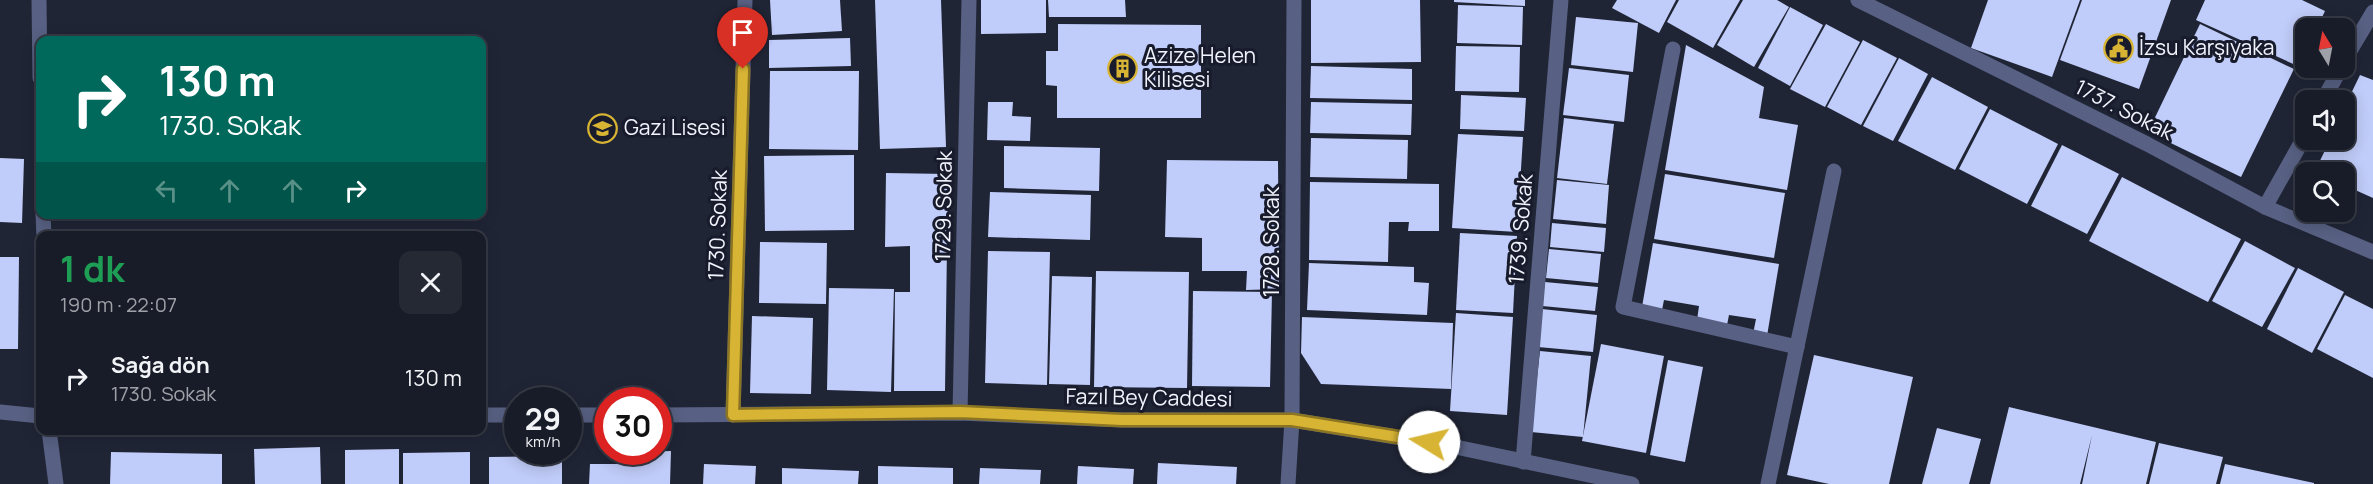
<!DOCTYPE html>
<html lang="tr">
<meta charset="utf-8">
<style>
body{margin:0;font-family:Manrope,sans-serif;background:#252934;color:#f1f3f6;height:100vh;display:flex;flex-direction:column;font-size:22px;white-space:nowrap}
*{box-sizing:border-box;margin:0}
p{font-size:20px;color:#9fa1a8}
.icon{flex:none;width:33px;height:33px;fill:none;stroke:currentColor;stroke-width:2;stroke-linecap:round;stroke-linejoin:round}
.map{position:relative;flex:1;overflow:hidden}
.sheet{position:absolute;left:36px;top:231px;width:450px;height:204px;display:flex;flex-direction:column;background:#181c28;border-radius:12px;box-shadow:0 3px 15px #0003,0 0 0 2px #363a45}
.sheet>*{flex:none}
.banner{position:absolute;left:36px;top:36px;width:450px;height:183px;border-radius:12px;box-shadow:0 3px 15px #0003,0 0 0 2px #363a45;background:#00695c;color:#fff;overflow:hidden}
.needle{width:39px;rotate:350deg}
.tools{position:absolute;left:2295px;top:18px;display:grid;gap:12px}
.tools a{display:grid;place-items:center;width:60px;height:60px;border-radius:12px;background:#181c28;box-shadow:0 3px 15px #0003,0 0 0 2px #363a45;font-size:30px}
.speed{position:absolute;left:504px;top:387px;display:flex;gap:12px;font-size:30px;font-weight:700;text-align:center}
.speed>*{display:grid;place-content:center;width:78px;height:78px;border-radius:50%;background:#181c28;box-shadow:0 3px 15px #0003,0 0 0 2px #363a45;line-height:1}
.speed small{font-size:15px;font-weight:400}
.speed .limit{border:9px solid #d22;background:#fff;color:#111}
.pin{position:absolute;display:grid;place-items:center;width:51px;height:51px;color:#fff;margin:-62px -26px;border-radius:50% 50% 50% 0;rotate:-45deg;box-shadow:0 0 6px #0007}
.pin .icon{rotate:45deg}
.me{position:absolute;width:66px;margin:-33px;rotate:279deg;stroke-linejoin:round;filter:drop-shadow(0 0 4px #0008)}
.turn{display:flex;align-items:center;gap:21px;height:126px;padding:0 24px;font-size:27px}
.turn .icon{width:78px;height:78px;stroke-width:2.5}
.turn b{display:block;font-size:42px;line-height:51px}
.lanes{display:flex;align-items:center;height:57px;padding:0 24px;background:#0003;justify-content:center;gap:30px;direction:ltr}
.lanes .off{opacity:.35}
.round{display:grid;place-items:center;flex:none;width:63px;height:63px;border-radius:12px;background:#252934}
.overview{display:flex;align-items:center;justify-content:space-between;height:102px;padding:0 24px}
h1{font-size:36px;font-weight:700;line-height:45px;color:#1e9e55}
ul{padding:0;list-style:none}
li{display:flex;align-items:center;gap:18px;height:90px;padding:0 24px}
li div{flex:1}
li b{display:block;font-size:22px}
li em{font-style:normal}
.map>svg:first-child{display:block}
</style>
<div class="map">
<svg width="2373" height="484" viewBox="0 0 2373 484">
<rect width="100%" height="100%" fill="#202536"/>
<g fill="#c0ccf9">
<polygon points="770,0 840,0 842,31 772,35"/>
<polygon points="875,0 941,0 946,147 880,149"/>
<polygon points="981,0 1046,0 1046,33 981,34"/>
<polygon points="1048,0 1125,0 1126,17 1049,17"/>
<polygon points="1311,0 1420,0 1421,62 1311,63"/>
<polygon points="1454,0 1525,0 1525,6 1454,2"/>
<polygon points="1617,0 1676,0 1659,33 1612,8"/>
<polygon points="1679,0 1740,0 1713,48 1667,22"/>
<polygon points="1743,0 1777,0 1789,7 1754,67 1717,45"/>
<polygon points="1988,0 2080,0 2052,77 1971,48"/>
<polygon points="2082,0 2171,0 2139,89 2060,60"/>
<polygon points="2205,0 2302,0 2325,11 2317,28 2306,28 2306,55 2300,67 2196,20"/>
<polygon points="1458,5 1523,7 1522,45 1457,43"/>
<polygon points="1790,7 1823,25 1790,86 1758,68"/>
<polygon points="1576,17 1638,23 1633,72 1571,65"/>
<polygon points="1058,24 1201,25 1201,118 1057,118 1057,86 1046,85 1046,51 1058,51"/>
<polygon points="1826,24 1860,42 1825,107 1790,89"/>
<polygon points="2200,24 2294,69 2241,177 2148,132"/>
<polygon points="850,38 851,66 769,68 769,40"/>
<polygon points="1863,40 1897,58 1861,125 1827,107"/>
<polygon points="1686,45 1764,87 1759,118 1798,125 1787,190 1665,170"/>
<polygon points="1456,46 1520,47 1519,92 1455,91"/>
<polygon points="1899,58 1928,74 1893,141 1863,126"/>
<polygon points="1311,66 1412,69 1412,100 1310,98"/>
<polygon points="1569,68 1629,75 1624,122 1563,115"/>
<polygon points="770,71 859,71 858,150 769,149"/>
<polygon points="2360,75 2373,80 2373,198 2344,185 2344,172 2315,171 2330,140 2344,140 2344,108"/>
<polygon points="1932,77 1988,107 1955,170 1898,141"/>
<polygon points="1461,95 1526,98 1524,131 1460,129"/>
<polygon points="988,102 1013,102 1012,116 1031,117 1030,141 987,140"/>
<polygon points="1311,102 1412,104 1411,135 1310,133"/>
<polygon points="1990,109 2058,144 2027,204 1959,169"/>
<polygon points="1564,118 1614,124 1607,184 1557,178"/>
<polygon points="1458,134 1523,137 1517,232 1452,228"/>
<polygon points="1311,138 1408,140 1407,179 1310,177"/>
<polygon points="2062,145 2119,174 2087,234 2031,206"/>
<polygon points="1004,146 1100,148 1099,191 1004,188"/>
<polygon points="854,155 854,230 765,231 764,156"/>
<polygon points="0,158 24,159 22,223 0,222"/>
<polygon points="1167,160 1278,161 1279,289 1246,290 1247,271 1202,271 1202,238 1165,237"/>
<polygon points="886,173 948,174 945,391 894,391 895,292 910,292 910,246 885,247"/>
<polygon points="1665,174 1785,193 1774,258 1654,239"/>
<polygon points="2122,177 2241,239 2208,302 2089,241"/>
<polygon points="1557,180 1609,185 1606,224 1553,219"/>
<polygon points="1310,182 1439,184 1439,231 1408,231 1409,222 1389,222 1388,262 1309,260"/>
<polygon points="990,192 1091,195 1090,240 988,237"/>
<polygon points="1552,223 1606,228 1604,252 1550,247"/>
<polygon points="1460,233 1517,236 1513,313 1456,310"/>
<polygon points="2245,241 2295,268 2262,327 2212,301"/>
<polygon points="760,242 827,243 826,304 759,303"/>
<polygon points="1653,243 1779,264 1767,336 1753,334 1756,319 1729,315 1727,325 1697,320 1699,306 1664,300 1662,310 1642,307"/>
<polygon points="1549,249 1601,254 1598,283 1546,278"/>
<polygon points="988,251 1050,252 1047,385 985,383"/>
<polygon points="0,257 19,257 18,349 0,349"/>
<polygon points="1309,263 1414,267 1414,282 1429,283 1427,315 1307,310"/>
<polygon points="2298,268 2344,292 2312,353 2267,329"/>
<polygon points="1096,271 1189,272 1187,388 1094,387"/>
<polygon points="1052,276 1092,277 1090,385 1049,384"/>
<polygon points="1545,282 1598,287 1595,311 1542,306"/>
<polygon points="829,288 894,289 891,392 827,390"/>
<polygon points="1193,291 1272,292 1270,387 1192,386"/>
<polygon points="2345,295 2373,309 2373,378 2317,349"/>
<polygon points="1542,309 1597,315 1593,352 1538,347"/>
<polygon points="1456,313 1513,317 1507,415 1450,411"/>
<polygon points="752,316 813,318 811,394 750,393"/>
<polygon points="1302,317 1453,323 1451,389 1321,384 1301,353"/>
<polygon points="1601,344 1664,356 1646,453 1582,441"/>
<polygon points="1540,351 1591,356 1583,437 1531,432"/>
<polygon points="1814,355 1913,377 1889,484 1829,484 1787,475"/>
<polygon points="1668,360 1703,367 1685,462 1650,455"/>
<polygon points="2009,407 2156,442 2146,484 2082,484 2092,435 2080,484 1990,484"/>
<polygon points="1937,428 1981,439 1969,484 1922,484"/>
<polygon points="2159,443 2223,457 2216,484 2149,484"/>
<polygon points="320,447 321,484 255,484 254,449"/>
<polygon points="399,449 399,484 345,484 345,450"/>
<polygon points="671,451 670,484 589,484 590,464 635,464 635,452"/>
<polygon points="111,452 222,454 222,484 110,484"/>
<polygon points="470,452 470,484 403,484 403,453"/>
<polygon points="562,456 562,484 489,484 489,457"/>
<polygon points="1158,463 1237,467 1236,484 1157,484"/>
<polygon points="704,464 756,466 755,484 703,484"/>
<polygon points="2225,464 2314,483 2314,484 2220,484"/>
<polygon points="878,466 953,468 953,484 878,484"/>
<polygon points="1078,466 1134,469 1133,484 1077,484"/>
<polygon points="782,468 859,471 858,484 782,484"/>
<polygon points="980,468 1041,470 1040,484 979,484"/>
</g>
<g fill="none" stroke-linecap="round" stroke-linejoin="round">
<g stroke="#586183" stroke-width="15">
<polyline points="1673,49 1623,307 1797,347"/>
<polyline points="1768,484 1834,171"/>
</g>
<g stroke="#586183" stroke-width="15">
<polyline points="39,0 40,78"/>
<polyline points="1858,0 2147,144 2265,207 2373,252"/>
<polyline points="2344,61 2373,12"/>
<polyline points="2323,100 2341,68"/>
<polyline points="2265,207 2306,134"/>
<polyline points="43,214 44,236"/>
<polyline points="960,413 969,0"/>
<polyline points="482,415 518,415"/>
<polyline points="568,415 608,415"/>
<polyline points="658,415 960,413 1122,420 1292,420 1451,446 1632,484"/>
<polyline points="733,415 745,0"/>
<polyline points="49,430 56,484"/>
<polyline points="1523,462 1561,0"/>
<polyline points="1288,484 1292,420 1294,0"/>
</g>
<polyline stroke="#586183" stroke-width="15" points="0,412 40,416"/>
</g>
<g fill="none" stroke-linecap="round" stroke-linejoin="round">
<defs>
<polyline id="route" points="743,69 733,415 960,412 1122,420 1292,420 1429,442"/>
</defs>
<use href="#route" stroke="#8c7522" stroke-width="15"/>
<use href="#route" stroke="#d7b434" stroke-width="10"/>
</g>
<defs>
<symbol id="civic-ring" viewBox="-11 -11 22 22"><circle r="9.5" fill="#171b2b" stroke="#d7b434" stroke-width="1.5"/><path d="M-.6-6.5H3V-4.5H.6V-3L4-1V1h2V6H-6V1h2V-1L-.6-3ZM-1.2 2.5V6h2.4V2.5Z" fill="#d7b434"/></symbol>
<symbol id="building-ring" viewBox="-11 -11 22 22"><circle r="9.5" fill="#171b2b" stroke="#d7b434" stroke-width="1.5"/><path d="M-4-6H4V6H1V3H-1V6H-4ZM-2.5-4.3h1.7v1.8h-1.7ZM.8-4.3h1.7v1.8H.8ZM-2.5-1h1.7V.8h-1.7ZM.8-1h1.7V.8H.8Z" fill="#d7b434"/></symbol>
<symbol id="school-ring" viewBox="-11 -11 22 22"><circle r="9.5" fill="#171b2b" stroke="#d7b434" stroke-width="1.5"/><path d="M0-5L7-2L0 1L-7-2ZM-4 1L0 2.5L4 1V4Q0 6-4 4Z" fill="#d7b434"/></symbol>
</defs>
<g fill-rule="evenodd">
<use href="#civic-ring" x="2102" y="32" width="33" height="33"/>
<use href="#building-ring" x="1106" y="52" width="33" height="33"/>
<use href="#school-ring" x="586" y="112" width="33" height="33"/>
</g>
<g text-anchor="middle" stroke-width="6" stroke-linejoin="round" paint-order="stroke">
<g font-size="21" fill="#f1f4fd" stroke="#171b2b" text-anchor="start">
<text x="2139" y="55">İzsu Karşıyaka</text>
<text x="1144" y="63">Azize Helen<tspan x="1144" dy="24">Kilisesi</tspan></text>
<text x="624" y="135">Gazi Lisesi</text>
</g>
<g font-size="21" fill="#f1f4fd" stroke="#171b2b">
<text transform="translate(2124 110) rotate(27)" y="7">1737. Sokak</text>
<text transform="translate(944 206) rotate(-89)" y="7">1729. Sokak</text>
<text transform="translate(718 225) rotate(-88)" y="7">1730. Sokak</text>
<text transform="translate(1521 229) rotate(-85)" y="7">1739. Sokak</text>
<text transform="translate(1272 242) rotate(-90)" y="7">1728. Sokak</text>
<text transform="translate(1149 398) rotate(1)" y="7">Fazıl Bey Caddesi</text>
</g>
</g>
</svg>
<div class="tools">
<a><svg class="needle" viewBox="-14 -14 28 28"><path d="M0-13l5 13h-10z" fill="#e53935"/><path d="M0 13l5-13h-10z" fill="#9fa1a8"/></svg></a>
<a><svg class="icon" aria-label="sound" viewBox="0 0 24 24"><path d="M4 9h4l5-4v14l-5-4H4zM17 9q2 3 0 6"/></svg></a>
<a><svg class="icon" aria-label="search" viewBox="0 0 24 24"><circle cx="10" cy="10" r="6"/><path d="M15 15l6 6"/></svg></a>
</div>
<div class="speed"><div>29<small>km/h</small></div><div class="limit">30</div></div>
<div class="pin" style="left:743px;top:69px;background:#d93025"><svg class="icon" aria-label="arrive" viewBox="0 0 24 24"><path d="M6 21V4h12l-3 4 3 4H6"/></svg></div>
<svg class="me" style="left:1429px;top:442px" viewBox="-20 -20 40 40"><circle r="19" fill="#fff"/><path d="M0-13L10 11 0 6-10 11z" fill="#d7b434"/></svg>
<div class="banner">
<div class="turn"><svg class="icon" aria-label="right" viewBox="0 0 24 24"><path d="M7 20v-9h11M14 6l5 5-5 5"/></svg><div><b>130 m</b>1730. Sokak</div></div>
<div class="lanes"><svg class="icon off" aria-label="left" viewBox="0 0 24 24"><path d="M17 20v-9H6M10 6l-5 5 5 5"/></svg><svg class="icon off" aria-label="ahead" viewBox="0 0 24 24"><path d="M12 20V5M6 11l6-6 6 6"/></svg><svg class="icon off" aria-label="ahead" viewBox="0 0 24 24"><path d="M12 20V5M6 11l6-6 6 6"/></svg><svg class="icon" aria-label="right" viewBox="0 0 24 24"><path d="M7 20v-9h11M14 6l5 5-5 5"/></svg></div>
</div>
<section class="sheet">
<div class="overview"><div><h1>1 dk</h1><p>190 m · 22:07</p></div><a class="round"><svg class="icon" aria-label="close" viewBox="0 0 24 24"><path d="M6 6l12 12M18 6L6 18"/></svg></a></div>
<ul>
<li><svg class="icon" aria-label="right" viewBox="0 0 24 24"><path d="M7 20v-9h11M14 6l5 5-5 5"/></svg><div><b>Sağa dön</b><p>1730. Sokak</p></div><em>130 m</em></li>
</ul>
</section>
</div>
